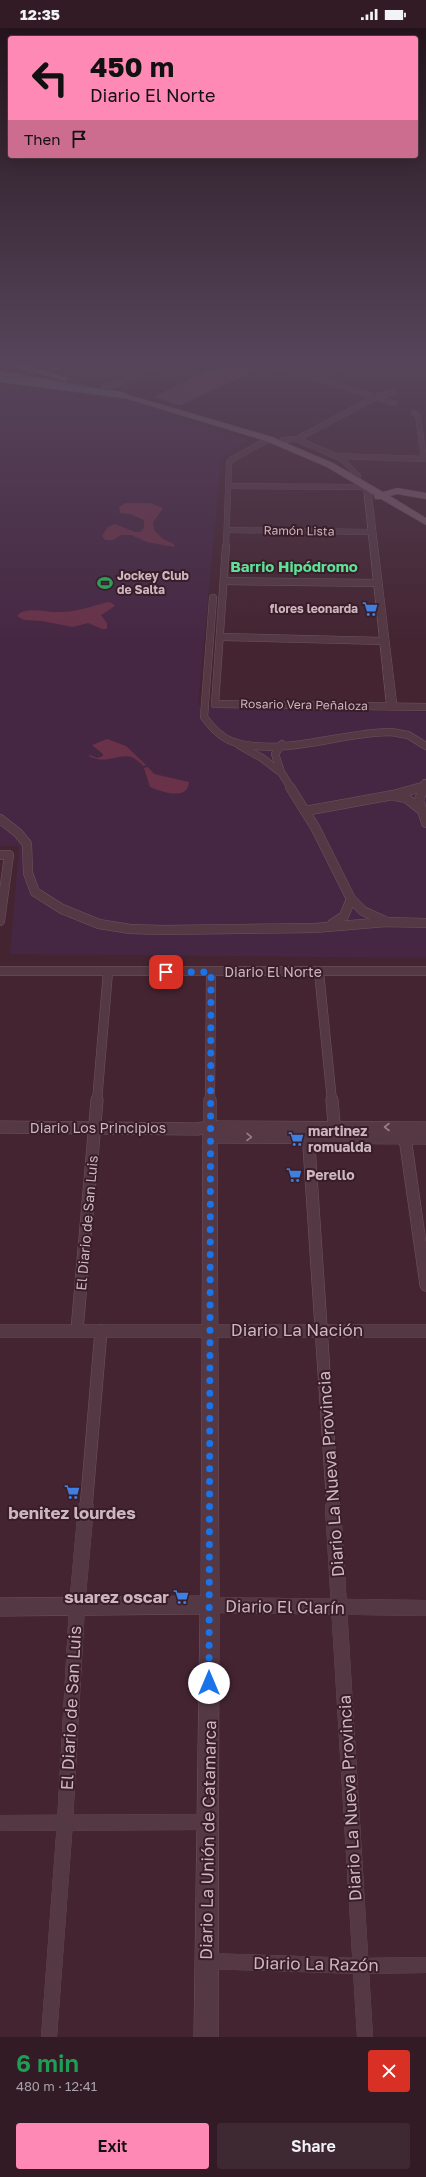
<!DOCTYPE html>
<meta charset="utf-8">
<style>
body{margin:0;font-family:"Golos Text",sans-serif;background:#3e2832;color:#f1f3f6;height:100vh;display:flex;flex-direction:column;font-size:15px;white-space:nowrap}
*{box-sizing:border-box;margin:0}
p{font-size:13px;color:#a9a1a7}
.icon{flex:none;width:22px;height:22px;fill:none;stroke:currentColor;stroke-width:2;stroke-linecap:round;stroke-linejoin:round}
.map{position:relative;height:2009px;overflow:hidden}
.sheet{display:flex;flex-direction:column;background:#331b25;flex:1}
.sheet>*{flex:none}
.guide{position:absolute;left:8px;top:8px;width:410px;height:122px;border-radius:4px;box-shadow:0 4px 16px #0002,0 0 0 1px #4e3942;background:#ff89b5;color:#111;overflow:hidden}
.pin{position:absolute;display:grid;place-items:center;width:34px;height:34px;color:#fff;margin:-17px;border-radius:8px;box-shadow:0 2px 6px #0006}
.me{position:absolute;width:44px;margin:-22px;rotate:0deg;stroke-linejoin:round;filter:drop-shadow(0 0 3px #0008)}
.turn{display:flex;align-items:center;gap:14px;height:84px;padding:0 16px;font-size:18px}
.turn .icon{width:52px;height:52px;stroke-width:2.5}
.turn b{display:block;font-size:28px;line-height:34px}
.then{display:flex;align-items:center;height:38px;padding:0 16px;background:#0003;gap:8px;font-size:15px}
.round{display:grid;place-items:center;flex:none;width:42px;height:42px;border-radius:4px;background:#3e2832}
.summary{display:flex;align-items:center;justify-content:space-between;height:68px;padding:0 16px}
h1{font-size:24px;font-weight:600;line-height:30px;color:#1e9e55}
.cta{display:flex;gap:8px;margin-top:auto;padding:8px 16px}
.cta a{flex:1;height:46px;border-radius:4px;background:#ff89b5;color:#111;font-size:16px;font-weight:600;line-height:46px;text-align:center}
.cta a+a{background:#3e2832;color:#f1f3f6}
.status{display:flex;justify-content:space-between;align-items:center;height:28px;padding:0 20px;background:#331b25;direction:ltr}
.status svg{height:11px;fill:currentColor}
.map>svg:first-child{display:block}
</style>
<div class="status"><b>12:35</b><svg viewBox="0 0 49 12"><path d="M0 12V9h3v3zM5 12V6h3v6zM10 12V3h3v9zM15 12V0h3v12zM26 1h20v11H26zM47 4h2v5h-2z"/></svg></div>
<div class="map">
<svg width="426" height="2009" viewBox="0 0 426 2009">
<rect width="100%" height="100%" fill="#442431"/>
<polygon fill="#462743" points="0,361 138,375 247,412 221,431 198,677 426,684 426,930 10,926 19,818 0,818"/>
<g fill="#693249">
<polygon points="126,475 150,475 163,480 153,494 154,502 163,511 174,516 174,519 147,514 131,507 121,507 113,512 105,512 102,508 108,499 115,496 135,504 140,504 144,500 144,492 130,486 120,485 119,479"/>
<path d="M108,574L112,575L115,578L101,587L107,595V601H102L88,595L73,599L42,593L24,592L17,588C23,579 43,583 53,584C73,585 89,579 108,574Z"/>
<path d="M107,711L126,718L146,737L143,738C125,716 111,740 89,728L90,727L97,730L103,728V726L92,717Z"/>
<path d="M148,739L154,746L189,754C188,773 162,764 150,759L144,740Z"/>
</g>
<g fill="#65404e" stroke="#3b1f2a">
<polygon points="30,333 80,333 80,334 56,344"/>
<polygon points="227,333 249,333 264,339 180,378 152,369"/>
</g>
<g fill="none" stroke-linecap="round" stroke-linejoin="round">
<defs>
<g id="minor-far4">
<polyline points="174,333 194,339"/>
<polyline points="260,333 394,375"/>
<polyline points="314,351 350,333"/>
<polyline points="104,359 117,356 168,333"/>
<polyline points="414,385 418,388 424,431"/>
<polyline points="297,411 342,431 358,448"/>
<polyline points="283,412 297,411 376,369 393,364"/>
<polyline points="337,428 426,431"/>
<polyline points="229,458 365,459"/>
<polyline points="227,502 372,504"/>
<polyline points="226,519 229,435 231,432 269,411"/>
</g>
<g id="minor-far3">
<polyline points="225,553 378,555"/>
<path d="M213,570L204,689C212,700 224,712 237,715C286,728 342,704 391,704L408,707L426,718"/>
<polyline points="222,609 384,613"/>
<polyline points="215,676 226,518"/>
<polyline points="215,676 426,679"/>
<polyline points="282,716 275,726 281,744 291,760"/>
<polyline points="239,717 262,730 279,743"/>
<polyline points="420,760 422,759"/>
<polyline points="423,760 425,755"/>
</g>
<g id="minor-far2">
<polyline points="290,759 315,799 351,871 363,883 385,893"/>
<polyline points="424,759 419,772 426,795"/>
<polyline points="395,768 406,770 420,781"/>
<polyline points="305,783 393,767 422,759"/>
<polyline points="0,791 18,805 27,816 28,845 35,864 62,881 99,896 130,901 163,902 315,900 386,894 426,895"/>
<polyline points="0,827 9,827 0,893"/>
<polyline points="332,896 344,888 351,871"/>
<polyline points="0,943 426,943"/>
<polyline points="319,944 332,1073"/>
<polyline points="97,1073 108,944"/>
<polyline points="210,1073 211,944"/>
</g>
<g id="minor-far1">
<polyline points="332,1072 335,1107"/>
<polyline points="0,1099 197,1101 210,1099 210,1072"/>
<polyline points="308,1103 333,1480"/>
<polyline points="404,1103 426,1257"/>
<polyline points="77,1302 97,1072"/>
<polyline points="0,1303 426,1303"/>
<polyline points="86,1480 101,1303"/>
</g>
<g id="minor">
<polyline points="333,1479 365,2009"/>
<polyline points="210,1577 426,1580"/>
<polyline points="0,1795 208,1794"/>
<polyline points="206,1933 360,1938 426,1937"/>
<polyline points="49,2009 65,1794 77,1578 86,1479"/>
</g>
<g id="tertiary">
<polygon points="364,461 371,463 397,679 392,682 387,679"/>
<polygon points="210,1093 426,1094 426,1116 217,1115 219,1577 218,2009 194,2009 200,1586 0,1588 0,1570 201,1568 203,1099 205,1095"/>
</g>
<polygon id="primary" points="0,343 122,365 272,409 333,435 383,464 397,460 426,465 426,471 397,466 390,468 426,490 426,497 381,471 375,471 374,467 327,439 266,413 121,369 0,347"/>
<g id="trunk">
<polygon points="0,333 12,333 69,350 65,353 0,335"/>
<polygon points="0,348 122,364 126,367 122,370 0,354"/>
</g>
</defs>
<use href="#minor-far4" stroke="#6e545e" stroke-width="6"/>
<use href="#minor-far3" stroke="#6e545e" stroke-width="8"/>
<use href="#minor-far2" stroke="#6e545e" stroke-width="10"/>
<use href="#minor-far1" stroke="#6e545e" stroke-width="13"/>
<use href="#minor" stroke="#6e545e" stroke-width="16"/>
<use href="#tertiary" stroke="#6e545e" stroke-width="1"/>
<use href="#primary" stroke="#5d424c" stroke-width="1"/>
<use href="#trunk" stroke="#5b404b" stroke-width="1"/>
<use href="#minor-far4" stroke="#543843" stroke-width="5.5"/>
<use href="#minor-far3" stroke="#543843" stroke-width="7"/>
<use href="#minor-far2" stroke="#543843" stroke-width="9"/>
<use href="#minor-far1" stroke="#543843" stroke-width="12"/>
<use href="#minor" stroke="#543843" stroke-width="16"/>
<use href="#tertiary" fill="#543843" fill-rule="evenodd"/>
<use href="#primary" fill="#745662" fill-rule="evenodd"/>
<use href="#trunk" fill="#646867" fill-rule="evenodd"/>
</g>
<defs><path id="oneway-chevron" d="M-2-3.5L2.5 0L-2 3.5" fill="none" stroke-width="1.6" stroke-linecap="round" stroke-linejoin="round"/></defs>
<g stroke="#977d87">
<use href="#oneway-chevron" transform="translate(387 1099) rotate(-180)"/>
<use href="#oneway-chevron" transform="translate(249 1109) rotate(1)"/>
</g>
<linearGradient id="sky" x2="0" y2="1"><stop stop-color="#25141b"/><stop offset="0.54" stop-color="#56455a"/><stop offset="1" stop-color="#56455a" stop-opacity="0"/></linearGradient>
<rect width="426" height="615" fill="url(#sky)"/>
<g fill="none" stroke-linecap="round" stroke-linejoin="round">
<polyline stroke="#1a73e8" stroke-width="7" stroke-dasharray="0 12.6" points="166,944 211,944 209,1655"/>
</g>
<defs>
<symbol id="stadium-bare" viewBox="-9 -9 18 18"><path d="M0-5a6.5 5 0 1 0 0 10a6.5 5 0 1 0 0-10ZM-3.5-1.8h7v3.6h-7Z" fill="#2e9e5b" stroke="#391d28" stroke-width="2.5" paint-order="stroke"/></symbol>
<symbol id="supermarket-bare" viewBox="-9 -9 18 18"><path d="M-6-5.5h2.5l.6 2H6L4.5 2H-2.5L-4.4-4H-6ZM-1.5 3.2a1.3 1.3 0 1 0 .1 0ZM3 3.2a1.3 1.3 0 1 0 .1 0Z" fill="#3f7fe0" stroke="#391d28" stroke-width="2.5" paint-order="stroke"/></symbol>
</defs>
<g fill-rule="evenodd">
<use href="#stadium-bare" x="94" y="544" width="22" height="22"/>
<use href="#supermarket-bare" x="359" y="570" width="22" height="22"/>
<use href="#supermarket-bare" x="285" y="1100" width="22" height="22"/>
<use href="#supermarket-bare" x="283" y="1136" width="22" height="22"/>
<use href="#supermarket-bare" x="61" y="1453" width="22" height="22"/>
<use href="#supermarket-bare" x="170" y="1558" width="22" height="22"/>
</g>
<g text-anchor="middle" stroke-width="4" stroke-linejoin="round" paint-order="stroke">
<g font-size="12" fill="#cdb6bf" stroke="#391d28">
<text transform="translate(299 503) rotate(1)" y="4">Ramón Lista</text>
<text transform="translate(304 677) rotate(1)" y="4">Rosario Vera Peñaloza</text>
</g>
<g font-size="12" font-weight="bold" fill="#cdb6bf" stroke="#391d28" text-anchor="start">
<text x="117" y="552">Jockey Club<tspan x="117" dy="14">de Salta</tspan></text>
<text x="358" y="585" text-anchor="end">flores leonarda</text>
</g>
<g font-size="14" fill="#cdb6bf" stroke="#391d28">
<text x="273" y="949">Diario El Norte</text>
<text x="98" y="1105">Diario Los Principios</text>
<text transform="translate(87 1195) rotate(-85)" y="5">El Diario de San Luis</text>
</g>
<g font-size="14" font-weight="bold" fill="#cdb6bf" stroke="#391d28" text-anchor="start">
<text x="308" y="1108">martinez<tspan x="308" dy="16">romualda</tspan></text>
<text x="306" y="1152">Perello</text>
</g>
<g font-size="15" font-weight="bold" fill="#5de198" stroke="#391d28">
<text x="294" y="544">Barrio Hipódromo</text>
</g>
<g font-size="17" fill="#cdb6bf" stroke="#391d28">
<text x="297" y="1308">Diario La Nación</text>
<text transform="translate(331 1446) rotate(-94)" y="6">Diario La Nueva Provincia</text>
<text transform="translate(285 1579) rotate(1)" y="6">Diario El Clarín</text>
<text transform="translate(71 1680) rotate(-87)" y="6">El Diario de San Luis</text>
<text transform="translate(350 1770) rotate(-93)" y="6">Diario La Nueva Provincia</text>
<text transform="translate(208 1812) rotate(-89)" y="6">Diario La Unión de Catamarca</text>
<text transform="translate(316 1936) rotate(1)" y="6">Diario La Razón</text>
</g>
<g font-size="17" font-weight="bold" fill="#cdb6bf" stroke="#391d28">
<text x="72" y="1491">benitez lourdes</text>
<text x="169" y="1575" text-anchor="end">suarez oscar</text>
</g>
</g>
</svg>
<div class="pin" style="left:166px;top:944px;background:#d93025"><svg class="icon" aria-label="arrive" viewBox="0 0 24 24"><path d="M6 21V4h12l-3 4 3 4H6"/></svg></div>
<svg class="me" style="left:209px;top:1655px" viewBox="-20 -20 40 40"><circle r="19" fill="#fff"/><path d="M0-13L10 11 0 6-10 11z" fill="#1a73e8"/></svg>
<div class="guide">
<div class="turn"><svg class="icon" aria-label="left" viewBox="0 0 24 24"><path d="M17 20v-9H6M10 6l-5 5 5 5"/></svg><div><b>450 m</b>Diario El Norte</div></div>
<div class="then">Then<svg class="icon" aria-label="arrive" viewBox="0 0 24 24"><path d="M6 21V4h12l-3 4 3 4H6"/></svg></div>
</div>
</div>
<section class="sheet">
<div class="summary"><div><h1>6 min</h1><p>480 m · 12:41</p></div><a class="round" style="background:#d93025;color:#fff"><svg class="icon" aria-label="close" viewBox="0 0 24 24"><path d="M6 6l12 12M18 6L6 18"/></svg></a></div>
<div class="cta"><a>Exit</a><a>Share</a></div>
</section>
